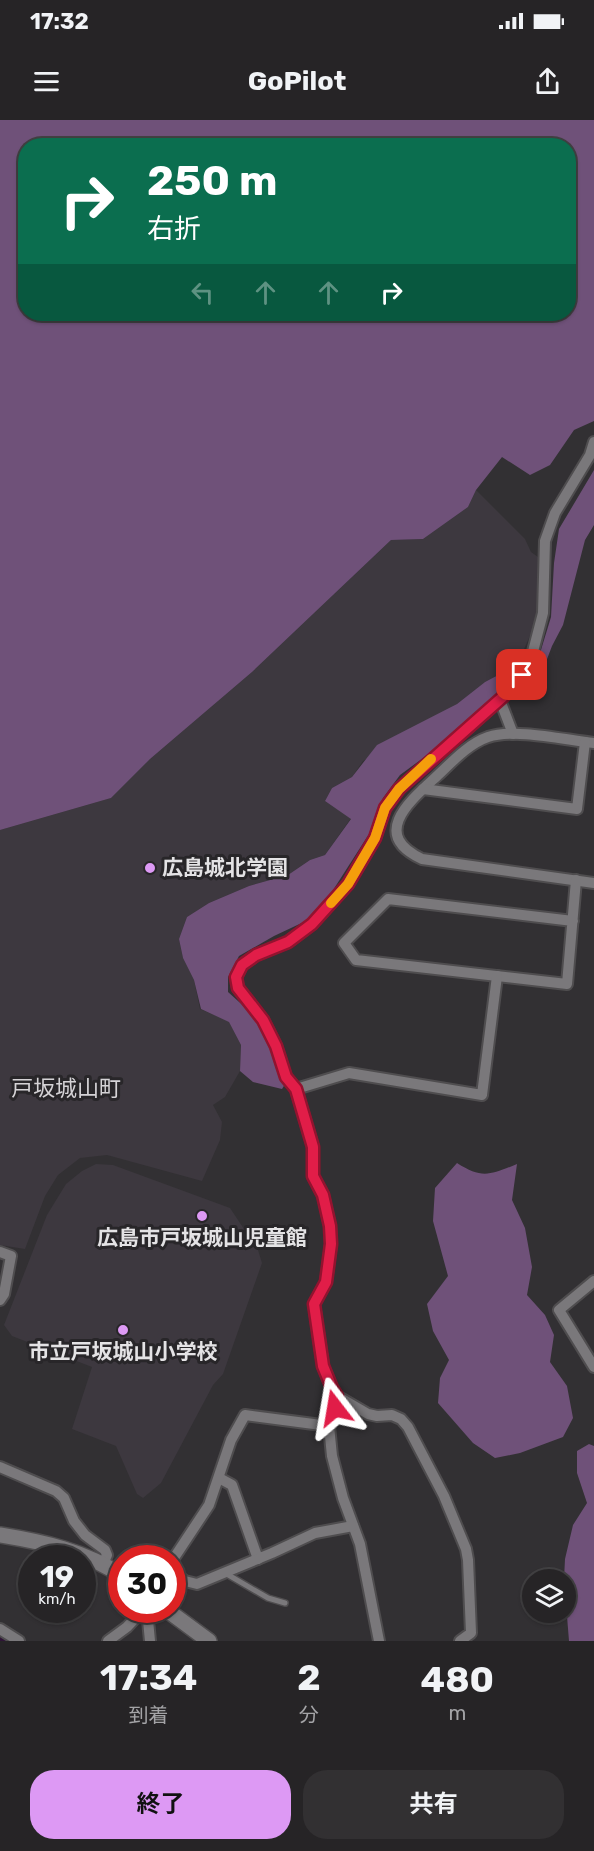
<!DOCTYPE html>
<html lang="ja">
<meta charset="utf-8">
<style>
body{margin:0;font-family:Rubik,"Noto Sans JP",sans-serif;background:#323032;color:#f1f3f6;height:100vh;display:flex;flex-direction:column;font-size:22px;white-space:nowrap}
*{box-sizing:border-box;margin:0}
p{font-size:20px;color:#a4a4a7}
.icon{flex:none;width:33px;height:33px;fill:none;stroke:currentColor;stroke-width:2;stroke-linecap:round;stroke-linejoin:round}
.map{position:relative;height:1521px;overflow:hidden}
.panel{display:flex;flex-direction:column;background:#262426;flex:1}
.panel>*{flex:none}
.top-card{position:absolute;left:18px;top:18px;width:558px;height:183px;border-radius:24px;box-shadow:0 2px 4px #0004,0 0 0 2px #424143;background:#0b6e4f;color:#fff;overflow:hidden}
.buttons{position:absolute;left:522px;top:1449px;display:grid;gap:12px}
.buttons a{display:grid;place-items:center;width:54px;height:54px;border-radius:50%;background:#262426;box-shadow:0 2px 4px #0004,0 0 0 2px #424143;font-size:30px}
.speed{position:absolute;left:18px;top:1425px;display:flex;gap:12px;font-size:30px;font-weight:700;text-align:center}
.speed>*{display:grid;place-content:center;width:78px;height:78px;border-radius:50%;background:#262426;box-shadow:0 2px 4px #0004,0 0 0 2px #424143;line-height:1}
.speed small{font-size:15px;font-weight:400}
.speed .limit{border:9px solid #d22;background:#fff;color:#111}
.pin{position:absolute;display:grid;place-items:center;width:51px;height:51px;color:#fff;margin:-26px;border-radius:12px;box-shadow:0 3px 9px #0006}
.me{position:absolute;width:66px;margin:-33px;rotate:346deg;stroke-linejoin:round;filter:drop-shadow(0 0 4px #0008)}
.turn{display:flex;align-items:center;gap:21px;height:126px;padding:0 30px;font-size:27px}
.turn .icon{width:78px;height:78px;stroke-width:2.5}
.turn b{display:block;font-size:42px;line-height:51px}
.lanes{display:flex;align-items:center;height:57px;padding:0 30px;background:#0003;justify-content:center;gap:30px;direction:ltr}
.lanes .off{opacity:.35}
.eta{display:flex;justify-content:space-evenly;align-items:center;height:102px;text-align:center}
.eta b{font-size:36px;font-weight:700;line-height:42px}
.primary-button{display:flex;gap:12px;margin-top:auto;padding:12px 30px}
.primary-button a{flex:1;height:69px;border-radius:24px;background:#dd99f4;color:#111;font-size:24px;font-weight:700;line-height:69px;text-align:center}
.primary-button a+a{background:#323032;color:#f1f3f6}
.status{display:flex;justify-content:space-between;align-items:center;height:42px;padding:0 30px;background:#262426;direction:ltr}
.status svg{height:16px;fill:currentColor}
header{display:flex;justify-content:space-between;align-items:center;height:78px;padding:0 30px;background:#262426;font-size:27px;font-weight:700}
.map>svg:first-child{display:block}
</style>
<div class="status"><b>17:32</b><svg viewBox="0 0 49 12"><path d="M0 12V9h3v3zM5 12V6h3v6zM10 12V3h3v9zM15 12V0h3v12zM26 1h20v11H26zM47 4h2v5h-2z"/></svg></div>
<header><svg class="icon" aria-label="menu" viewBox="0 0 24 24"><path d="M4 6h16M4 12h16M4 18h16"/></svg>GoPilot<svg class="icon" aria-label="share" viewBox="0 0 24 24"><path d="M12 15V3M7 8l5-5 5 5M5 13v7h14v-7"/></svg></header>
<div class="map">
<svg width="594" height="1521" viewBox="0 0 594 1521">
<rect width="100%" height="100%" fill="#323033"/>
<g fill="#3d383f">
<polygon points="476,370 525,419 531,432 538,437 540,486 533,509 517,545 485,562 457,584 363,641 352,657 332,668 325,681 351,698 325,735 310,740 288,755 249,766 209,783 187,797 179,819 183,838 194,860 200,889 229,901 241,925 240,951 225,977 213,985 222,1002 220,1020 202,1061 107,1035 80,1038 58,1055 45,1076 25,1129 0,1125 0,710 111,678 150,639 252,552 391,420 423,419 468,387"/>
<polygon points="96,1044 113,1045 230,1088 258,1130 262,1143 223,1254 213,1265 161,1363 143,1378 137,1374 116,1326 72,1309 92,1247 12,1216 4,1205 47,1095 66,1064 82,1051"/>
</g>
<g fill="#6f5179" fill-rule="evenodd">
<path d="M0,0H594V301L574,310L550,345L530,355L502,337L476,370L468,387L423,419L391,420L252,552L150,639L111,678L0,710ZM26,26H568V194H26Z"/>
<polygon points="594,350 594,405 585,420 563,505 552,526 541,555 530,566 551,497 554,443 559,409"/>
<polygon points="517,545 515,554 503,570 472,595 438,627 400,655 383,678 369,714 328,778 308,800 274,816 239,836 228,857 228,872 248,890 268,918 287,961 282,969 253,962 240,951 241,925 229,902 201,889 194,860 183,838 179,819 187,797 209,783 249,766 288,755 310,740 325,735 351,699 325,681 332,668 352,657 377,625 457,584 485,562"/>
<path d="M457,1043C482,1059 490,1055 517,1044L512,1080L525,1108L532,1147L527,1175L545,1195L554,1215L550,1242L567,1266L573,1298L563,1317L520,1333L495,1338L473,1323L438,1283L440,1258L449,1240L433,1211L427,1184L448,1156L433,1101L435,1068Z"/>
<polygon points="589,1324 594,1326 594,1521 569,1521 564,1459 565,1439 573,1405 587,1383 577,1353 577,1331"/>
</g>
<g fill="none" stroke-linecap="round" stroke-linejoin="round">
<polyline stroke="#2f1437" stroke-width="22" points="0,1519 3,1521"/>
<defs>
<polyline id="service" points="225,1453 268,1478 285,1483"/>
<g id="minor">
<polyline points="500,580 513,614"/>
<path d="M594,623C565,620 516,608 488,617C468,624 452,642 437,656C411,680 369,714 422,739L594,763"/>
<polyline points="423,669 577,689 585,622"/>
<polyline points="573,801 388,779 344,823 356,840 567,864 576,760"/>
<polyline points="296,969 349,953 482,975 497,856"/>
<polyline points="0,1132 11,1136 4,1174 0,1180"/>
<polyline points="594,1161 559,1190 594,1247"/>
<polyline points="337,1276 334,1300 329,1306 332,1336 343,1378 360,1424 379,1521"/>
<polyline points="0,1347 56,1371 64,1378 74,1401 85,1415 105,1430 107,1435 103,1444"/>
<polyline points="219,1358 232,1365 258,1439"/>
<polyline points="172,1441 209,1385 231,1320 245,1295 329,1306"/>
<polyline points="172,1452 185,1461 197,1464 272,1433 315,1413 353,1406"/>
<polyline points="147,1490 150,1521"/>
<polyline points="0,1509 19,1521"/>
<polyline points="108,1521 127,1507 143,1490"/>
<polyline points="460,1521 471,1513 468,1440 466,1429 444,1376 408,1307 401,1299 392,1295 377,1296 368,1294 337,1276 332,1268 323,1246 314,1184 326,1162 331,1124 330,1106 323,1075 313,1056 313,1027 296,969 286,957 276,926 263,900 238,868 236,857 242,845 256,835 288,822 312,804 348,764 375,718 385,688 399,669 514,567 530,543 543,493 545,421 555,393 590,335 594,322"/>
</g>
<g id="secondary">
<path d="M0,1415C43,1422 85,1431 122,1456"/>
<polyline points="167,1490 209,1521"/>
</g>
</defs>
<use href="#service" stroke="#4f4d4f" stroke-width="8"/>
<use href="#minor" stroke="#4f4d4f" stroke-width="14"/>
<use href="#secondary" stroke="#4f4d4f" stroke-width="18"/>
<use href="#service" stroke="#7a787b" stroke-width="5"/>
<use href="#minor" stroke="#7a787b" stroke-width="10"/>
<use href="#secondary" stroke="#7a787b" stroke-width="15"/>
</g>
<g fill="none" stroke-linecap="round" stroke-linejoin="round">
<defs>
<polyline id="route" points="335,1288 337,1276 332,1268 323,1246 314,1184 326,1162 331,1124 330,1106 323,1075 313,1056 313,1027 296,969 286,957 276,926 263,900 238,868 236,857 242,845 256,835 288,822 312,804 348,764 375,718 385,688 399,669 514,567 522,555"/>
</defs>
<use href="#route" stroke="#92132f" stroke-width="15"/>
<use href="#route" stroke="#e11d48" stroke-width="10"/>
<polyline stroke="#f59e0b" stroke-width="10" points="331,783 348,764 375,718 385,688 399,669 431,639"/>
</g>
<g fill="#dd99f4" stroke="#282629" stroke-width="2">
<circle cx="150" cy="748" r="6"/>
<circle cx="202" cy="1096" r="6"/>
<circle cx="123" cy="1210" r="6"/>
</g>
<g text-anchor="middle" stroke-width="6" stroke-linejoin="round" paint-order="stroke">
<g font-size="21" font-weight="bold" fill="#e4e3e5" stroke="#282629">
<text x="162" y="755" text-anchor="start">広島城北学園</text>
<text x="202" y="1125">広島市戸坂城山児童館</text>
<text x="123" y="1239">市立戸坂城山小学校</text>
</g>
<g font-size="22" fill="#d5d3d6" stroke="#282629">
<text x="66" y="976">戸坂城山町</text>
</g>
</g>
</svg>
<div class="buttons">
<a><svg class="icon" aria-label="layers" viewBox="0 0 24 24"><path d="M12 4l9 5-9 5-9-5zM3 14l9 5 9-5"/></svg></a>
</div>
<div class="speed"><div>19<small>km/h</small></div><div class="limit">30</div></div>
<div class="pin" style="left:522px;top:555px;background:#d93025"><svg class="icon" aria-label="arrive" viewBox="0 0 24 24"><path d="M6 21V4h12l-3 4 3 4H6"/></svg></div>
<svg class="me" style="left:335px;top:1288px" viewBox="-20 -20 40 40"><path d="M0-17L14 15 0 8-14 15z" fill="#e11d48" stroke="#fff" stroke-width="4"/></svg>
<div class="top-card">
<div class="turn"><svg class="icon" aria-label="right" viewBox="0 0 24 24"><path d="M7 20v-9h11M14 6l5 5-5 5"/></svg><div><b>250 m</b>右折</div></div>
<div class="lanes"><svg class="icon off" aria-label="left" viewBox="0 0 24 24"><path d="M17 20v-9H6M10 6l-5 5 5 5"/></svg><svg class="icon off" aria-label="ahead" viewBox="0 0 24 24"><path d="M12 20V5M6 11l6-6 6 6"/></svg><svg class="icon off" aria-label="ahead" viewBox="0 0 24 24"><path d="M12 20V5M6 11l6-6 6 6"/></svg><svg class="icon" aria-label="right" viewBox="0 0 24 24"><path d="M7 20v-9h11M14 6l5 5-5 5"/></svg></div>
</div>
</div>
<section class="panel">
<div class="eta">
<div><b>17:34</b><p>到着</p></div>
<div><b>2</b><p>分</p></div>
<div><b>480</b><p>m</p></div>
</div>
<div class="primary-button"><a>終了</a><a>共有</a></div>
</section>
